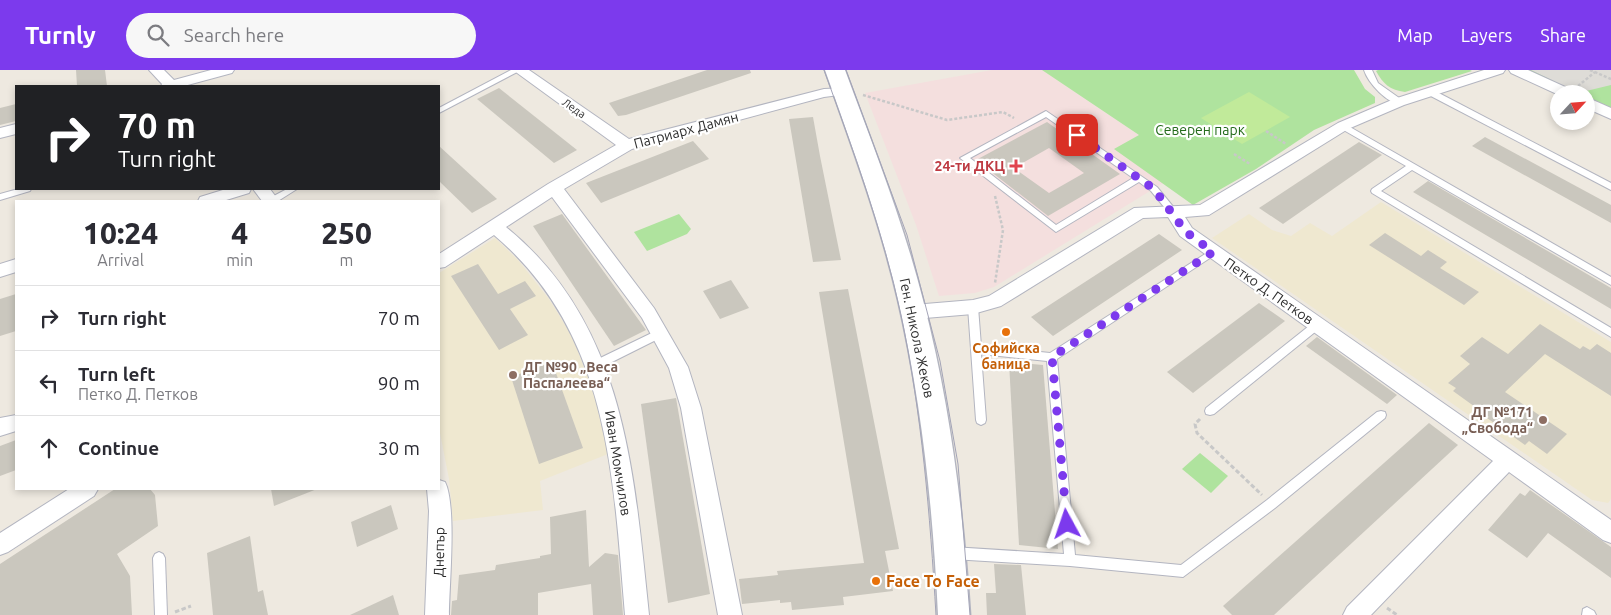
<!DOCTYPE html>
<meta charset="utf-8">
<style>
body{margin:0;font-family:Ubuntu,sans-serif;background:#f7f7f7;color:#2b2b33;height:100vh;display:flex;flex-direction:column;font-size:19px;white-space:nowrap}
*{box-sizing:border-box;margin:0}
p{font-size:16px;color:#7c7c81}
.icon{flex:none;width:28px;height:28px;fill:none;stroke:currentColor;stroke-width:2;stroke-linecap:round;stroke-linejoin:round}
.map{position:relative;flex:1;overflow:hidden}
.details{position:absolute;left:15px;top:130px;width:425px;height:290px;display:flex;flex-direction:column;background:#fff;border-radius:0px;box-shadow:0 2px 8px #0003}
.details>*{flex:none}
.guide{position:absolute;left:15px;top:15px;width:425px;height:105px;border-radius:0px;box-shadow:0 2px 8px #0003;background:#202124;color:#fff;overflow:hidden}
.needle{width:32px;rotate:64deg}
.buttons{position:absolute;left:1550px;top:15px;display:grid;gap:10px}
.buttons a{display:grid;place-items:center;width:45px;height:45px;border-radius:50%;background:#fff;box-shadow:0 2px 8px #0003;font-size:25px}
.pin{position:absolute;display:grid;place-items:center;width:42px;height:42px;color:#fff;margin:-21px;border-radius:10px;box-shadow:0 2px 8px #0006}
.me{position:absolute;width:55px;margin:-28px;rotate:355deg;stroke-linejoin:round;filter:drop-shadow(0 0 4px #0008)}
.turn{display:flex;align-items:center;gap:18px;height:105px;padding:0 20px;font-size:22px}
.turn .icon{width:65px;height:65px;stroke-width:2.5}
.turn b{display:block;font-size:35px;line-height:42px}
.eta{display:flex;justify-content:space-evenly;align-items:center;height:85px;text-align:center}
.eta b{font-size:30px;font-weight:800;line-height:35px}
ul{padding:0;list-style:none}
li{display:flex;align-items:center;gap:15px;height:65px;padding:0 20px;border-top:1px solid #e1e1e2}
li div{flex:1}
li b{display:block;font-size:19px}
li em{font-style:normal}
header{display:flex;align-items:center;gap:30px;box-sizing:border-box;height:70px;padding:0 25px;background:#7c3aed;color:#fff}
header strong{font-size:24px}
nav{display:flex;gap:28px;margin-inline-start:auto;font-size:18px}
.search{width:350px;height:45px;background:#f7f7f7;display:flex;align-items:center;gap:12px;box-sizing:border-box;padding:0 18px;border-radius:28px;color:#7c7c81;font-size:19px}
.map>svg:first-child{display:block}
</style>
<header>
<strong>Turnly</strong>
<div class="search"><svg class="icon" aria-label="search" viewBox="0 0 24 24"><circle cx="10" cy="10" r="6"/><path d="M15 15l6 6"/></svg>Search here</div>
<nav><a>Map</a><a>Layers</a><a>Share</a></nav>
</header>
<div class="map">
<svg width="1611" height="545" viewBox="0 0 1611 545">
<rect width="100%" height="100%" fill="#eee9e0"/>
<g fill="#efe8d0">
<polygon points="1381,132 1611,272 1611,429 1608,433 1592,430 1212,168 1249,144 1272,160 1291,166 1310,153 1332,166"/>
<polygon points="495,168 518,190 549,229 572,266 594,323 608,384 540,411 543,440 453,451 449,409 439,358 439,203"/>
</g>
<polygon fill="#f4dfde" points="992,0 1042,0 1139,65 1115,79 1163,113 994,217 975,223 939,226 916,155 865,23"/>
<g fill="#afe39e">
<polygon points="1042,0 1354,0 1365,19 1375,27 1375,33 1314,60 1256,99 1193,135 1114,79 1139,65"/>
<path d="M1378,0H1470L1472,1L1405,22C1390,20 1383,14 1376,1Z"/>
<polygon points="1529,0 1611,0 1611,39 1586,27 1586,24 1579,24"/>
<polygon points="679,144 691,159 687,164 647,181 634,162"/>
<polygon points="1200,383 1228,406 1211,423 1182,399"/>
</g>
<polygon fill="#c1ea9a" points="1249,22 1290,47 1242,74 1201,48"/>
<polygon fill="#dedcd7" points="1531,0 1611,0 1611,15 1578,23"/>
<g fill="#cac7be" fill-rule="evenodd">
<polygon points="76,0 105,0 107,16 77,16"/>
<polygon points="707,0 750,0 751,3 626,45 618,46 609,33"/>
<polygon points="499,18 577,80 554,93 477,29"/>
<polygon points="16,34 16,51 0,55 0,38"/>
<polygon points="813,47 820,86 841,190 813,192 789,49"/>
<path d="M1047,52L1120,104L1048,146L976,90ZM1049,78L1084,103L1049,123L1014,98Z"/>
<polygon points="1485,67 1611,135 1611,153 1472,76"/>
<polygon points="693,71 709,89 601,133 586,113"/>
<polygon points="1359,72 1382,85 1283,154 1259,138"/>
<polygon points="439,76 497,129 472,143 439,111"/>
<polygon points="1428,111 1611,218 1611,239 1413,122"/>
<polygon points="562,144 646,260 614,276 533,156"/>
<polygon points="1385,163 1421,186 1428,180 1447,192 1440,198 1479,222 1464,235 1369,175"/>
<polygon points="1159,164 1182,180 1053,266 1031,247"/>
<polygon points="478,194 498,224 525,211 536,226 510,239 528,265 499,280 451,206"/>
<polygon points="731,210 749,238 720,249 703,221"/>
<polygon points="848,219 899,479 885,481 893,521 843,527 844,535 792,540 791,532 780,533 780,530 742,534 739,509 778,505 777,501 864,493 819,222"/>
<polygon points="16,224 16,261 0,266 0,229"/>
<polygon points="1259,233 1285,251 1193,323 1167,302"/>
<polygon points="1540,254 1580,279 1583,276 1590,280 1597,274 1611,283 1611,326 1545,284 1505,322 1567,364 1547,384 1529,371 1525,375 1487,348 1489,347 1453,321 1456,318 1448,313 1470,294 1460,286 1482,267 1508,284"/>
<polygon points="1317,267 1397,325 1387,334 1306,276"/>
<polygon points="552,292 583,378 539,394 511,307"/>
<polygon points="1009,292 1043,295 1058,479 1019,475"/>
<polygon points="676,328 710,524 668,533 641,334"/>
<polygon points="1429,353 1458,375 1274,545 1232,545 1223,536"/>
<polygon points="16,370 16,400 0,406 0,376"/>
<polygon points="115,419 150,419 155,425 158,456 117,484 130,506 132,545 0,545 0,494"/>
<polygon points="271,419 317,419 274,436"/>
<polygon points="1530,420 1611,477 1611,508 1548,463 1527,488 1488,460 1520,423 1525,426"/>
<polygon points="391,435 398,459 357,477 351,452"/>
<polygon points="586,440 589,497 605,483 618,485 623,545 593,545 591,514 538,523 538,545 451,545 452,531 457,530 459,505 495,500 496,495 540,488 540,486 551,484 550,447"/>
<polygon points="250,466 258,522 263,520 268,545 213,545 207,483"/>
<polygon points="994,494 1021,495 1026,545 987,545 986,523 996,523"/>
<polygon points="393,525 399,545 350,545"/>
</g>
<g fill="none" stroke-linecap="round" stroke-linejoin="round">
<defs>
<g id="lane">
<polygon points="511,0 521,0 439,43 439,38"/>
<path d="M1364,0H1372L1378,13L1402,30V34C1388,35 1368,13 1364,0Z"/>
<polygon points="1427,20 1433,20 1611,113 1611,120 1427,24"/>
<path d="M1046,41L1157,117L1175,139L1176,141L1175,143H1169L1151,121L1139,112L1056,162L960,88ZM1046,47L1133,108L1056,155L970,88Z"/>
<polygon points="1343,53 1611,207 1611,215 1412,100 1381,121 1611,258 1611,267 1372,123 1371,121 1372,119 1406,96 1340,58 1339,56"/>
<polygon points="18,119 31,119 30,121 0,130 0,124"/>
<polygon points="287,119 297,119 278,131 267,131 268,129"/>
<polygon points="1213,179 1218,182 1216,184 1057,289 1075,485 1181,495 1267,430 1377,342 1381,341 1385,342 1386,345 1385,348 1275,438 1183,507 1070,496 952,489 948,487 946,483 948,479 952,477 1064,484 1047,291 981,284 986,350 985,353 981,355 977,353 976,350 968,237 970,234 973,233 978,237 981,276 1050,283"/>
<polygon points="1317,251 1320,252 1322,255 1320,258 1214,344 1210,345 1206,344 1205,341 1206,338 1314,252"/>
<polygon points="660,259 664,260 665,263 664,266 600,298 592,298 591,295 592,292"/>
<polygon points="159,482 163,484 165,488 167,545 155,545 153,488 155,484"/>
<polygon points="1587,537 1594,541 1596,545 1582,545 1583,539"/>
</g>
<g id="street">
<polygon points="149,0 164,0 174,10 211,0 234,0 232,3 184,16 161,16 162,14"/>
<path d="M513,0H529L629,69L824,19L847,18L849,21L847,24L824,27L632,79L564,119L654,238L688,297L701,338L742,545H718L681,338L669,298L642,248L552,127L506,157C626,254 634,403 649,545H625C613,405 610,263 494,165L445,197L439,198V184L548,114L616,75Z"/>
<polygon points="1484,0 1505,0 1503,3 1404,35 1348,59 1209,145 1185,147 1192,158 1611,450 1611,473 1603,470 1509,402 1371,545 1343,545 1347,537 1493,391 1180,166 1168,147 1143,148 1001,236 973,244 913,249 907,247 904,242 907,237 913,235 973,230 989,226 1134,138 1200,135 1338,53 1394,29"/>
<polygon points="1509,0 1528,0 1574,21 1576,24 1559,25 1511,3"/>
<polygon points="1586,27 1611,38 1611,49 1586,38"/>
<polygon points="16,54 16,64 0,68 0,58"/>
<polygon points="226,119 251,119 249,123 223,131 198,131 200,127"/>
<polygon points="253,119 270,119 279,131 262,131"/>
<polygon points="16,189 16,202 0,207 0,194"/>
<polygon points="16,345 16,361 0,366 0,348"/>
<path d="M439,410L445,412C457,436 449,515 449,545H425L429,441L427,419H439Z"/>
<polygon points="69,419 98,419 94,426 8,482 0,485 0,463"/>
</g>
<path id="secondary" d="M825,0H845C873,76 903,151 923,230C950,333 963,439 970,545H938C933,439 922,334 898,230C880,152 852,76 825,0Z"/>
</defs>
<use href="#lane" stroke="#b3b5c0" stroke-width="2"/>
<use href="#street" stroke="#b3b5c0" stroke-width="2"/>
<use href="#secondary" stroke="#b3b5c0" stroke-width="3"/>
<g stroke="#c8c8c8" stroke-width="2.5" stroke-dasharray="3 2" stroke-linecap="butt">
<polyline points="1590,0 1611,9"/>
<polyline points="1578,16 1595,2"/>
<polyline points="863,25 947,50 1003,42 1014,48"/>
<polyline points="1266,61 1286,74"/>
<polyline points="1234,84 1250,94"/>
<polyline points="995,126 1003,160 995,213"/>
</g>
<g stroke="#c8c8c8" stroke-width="3" stroke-dasharray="4.5 2.5" stroke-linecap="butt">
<polyline points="1200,349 1195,354 1197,363 1262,425"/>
<polyline points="1387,538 1397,545"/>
<polyline points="175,542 191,536"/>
</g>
<use href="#lane" fill="#fff" fill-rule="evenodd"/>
<use href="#street" fill="#fff" fill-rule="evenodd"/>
<use href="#secondary" fill="#fff" fill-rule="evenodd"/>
<g stroke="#a3a4b7" stroke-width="1">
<path d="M824,0C853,80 883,161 901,245C922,344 930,444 936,545"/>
<polyline points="846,0 907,165 940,291 958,394 970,545"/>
</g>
</g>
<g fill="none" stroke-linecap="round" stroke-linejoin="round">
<polyline stroke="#7c3aed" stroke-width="9" stroke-dasharray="0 16.2" points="1067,454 1052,287 1213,182 1186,162 1154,119 1077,65"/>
</g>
<path fill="#e0444e" stroke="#fff" stroke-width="2" d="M1013.5 88.5h5v5h5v5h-5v5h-5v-5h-5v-5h5z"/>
<g fill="#e8710a" stroke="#fff" stroke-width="2">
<circle cx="1006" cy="262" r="5"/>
<circle cx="876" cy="511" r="5"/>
</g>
<g fill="#8d6e63" stroke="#fff" stroke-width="2">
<circle cx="513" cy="305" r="5"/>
<circle cx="1543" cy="350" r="5"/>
</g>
<g text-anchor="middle" stroke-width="4.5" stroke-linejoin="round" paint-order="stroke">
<g font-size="11" fill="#2d2d2d" stroke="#fff">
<text transform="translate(574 38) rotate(35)" y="4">Леда</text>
</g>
<g font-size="14" fill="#2d2d2d" stroke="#fff">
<text transform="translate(686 60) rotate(-15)" y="5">Патриарх Дамян</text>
<text transform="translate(1269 221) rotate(35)" y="5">Петко Д. Петков</text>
<text transform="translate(917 268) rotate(78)" y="5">Ген. Никола Жеков</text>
<text transform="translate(618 393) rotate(81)" y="5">Иван Момчилов</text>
<text transform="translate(439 482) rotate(-89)" y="5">Днепър</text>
</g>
<g font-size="14" fill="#256b1c" stroke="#fff">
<text x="1200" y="65">Северен парк</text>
</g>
<g font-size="14" font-weight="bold" fill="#be3a42" stroke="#fff" text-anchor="end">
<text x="1005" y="101">24-ти ДКЦ</text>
</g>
<g font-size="14" font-weight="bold" fill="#c56008" stroke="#fff">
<text x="1006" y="283">Софийска<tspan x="1006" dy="16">баница</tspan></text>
</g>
<g font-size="14" font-weight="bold" fill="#785e54" stroke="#fff" text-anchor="start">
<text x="523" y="302">ДГ №90 „Веса<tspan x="523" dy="16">Паспалеева“</tspan></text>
<text x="1533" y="347" text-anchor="end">ДГ №171<tspan x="1533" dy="16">„Свобода“</tspan></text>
</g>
<g font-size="16" font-weight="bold" fill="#c56008" stroke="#fff" text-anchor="start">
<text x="886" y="517">Face To Face</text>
</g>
</g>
</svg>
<div class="buttons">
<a><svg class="needle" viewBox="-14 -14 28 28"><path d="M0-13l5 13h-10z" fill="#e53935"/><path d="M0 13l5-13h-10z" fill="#7c7c81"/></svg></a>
</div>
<div class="pin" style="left:1077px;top:65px;background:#d93025"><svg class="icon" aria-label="arrive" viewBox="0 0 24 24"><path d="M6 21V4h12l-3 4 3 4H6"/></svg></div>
<svg class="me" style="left:1067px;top:454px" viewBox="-20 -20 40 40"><path d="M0-17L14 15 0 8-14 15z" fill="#7c3aed" stroke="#fff" stroke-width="4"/></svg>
<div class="guide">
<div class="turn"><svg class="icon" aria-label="right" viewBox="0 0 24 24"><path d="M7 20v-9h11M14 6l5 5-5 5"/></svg><div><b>70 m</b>Turn right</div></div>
</div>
<section class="details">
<div class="eta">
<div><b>10:24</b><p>Arrival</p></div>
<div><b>4</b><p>min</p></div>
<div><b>250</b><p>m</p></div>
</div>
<ul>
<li><svg class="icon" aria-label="right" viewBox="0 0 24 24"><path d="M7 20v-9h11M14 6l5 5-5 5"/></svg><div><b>Turn right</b></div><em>70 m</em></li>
<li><svg class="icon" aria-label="left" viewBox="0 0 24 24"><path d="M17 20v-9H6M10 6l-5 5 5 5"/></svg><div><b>Turn left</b><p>Петко Д. Петков</p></div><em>90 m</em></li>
<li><svg class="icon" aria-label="ahead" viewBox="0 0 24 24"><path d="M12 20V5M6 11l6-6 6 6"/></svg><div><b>Continue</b></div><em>30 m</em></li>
</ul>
</section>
</div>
